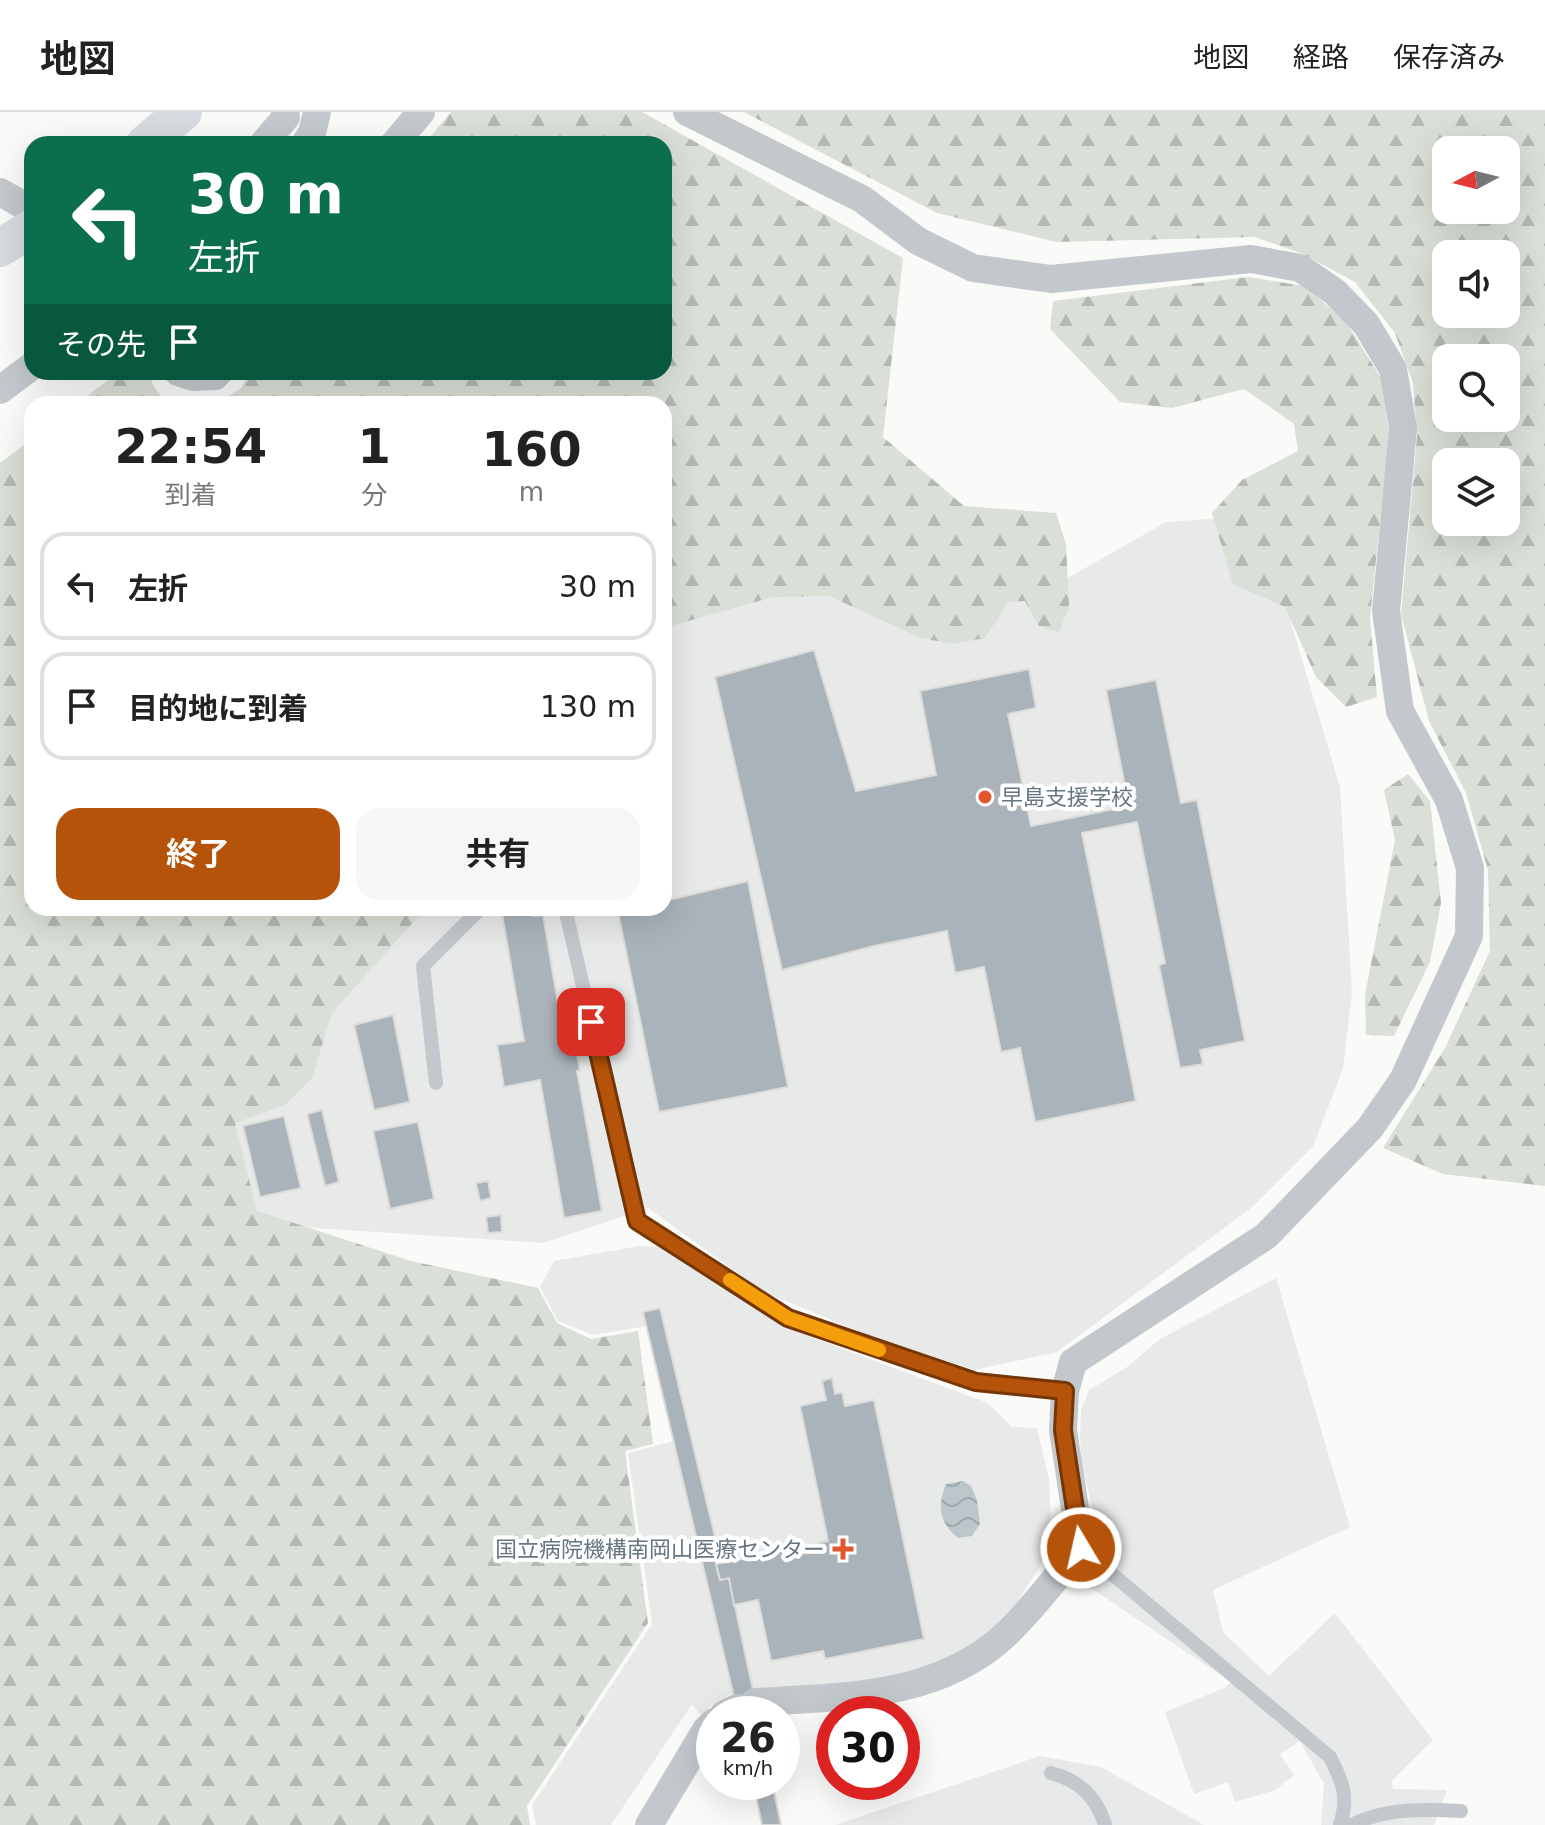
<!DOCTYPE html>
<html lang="ja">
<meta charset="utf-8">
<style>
body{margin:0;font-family:"DejaVu Sans","Noto Sans JP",sans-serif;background:#f6f6f6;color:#222;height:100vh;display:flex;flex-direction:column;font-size:30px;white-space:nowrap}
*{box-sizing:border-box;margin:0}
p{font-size:26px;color:#767676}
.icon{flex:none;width:44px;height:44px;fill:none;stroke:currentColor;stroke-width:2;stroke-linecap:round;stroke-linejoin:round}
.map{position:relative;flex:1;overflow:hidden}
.drawer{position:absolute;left:24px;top:284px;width:648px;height:520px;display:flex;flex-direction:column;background:#fff;border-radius:24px;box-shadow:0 8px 32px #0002}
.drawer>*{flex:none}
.banner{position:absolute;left:24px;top:24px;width:648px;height:244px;border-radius:24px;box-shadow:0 8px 32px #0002;background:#0b6e4f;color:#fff;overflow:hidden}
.needle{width:52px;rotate:263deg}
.buttons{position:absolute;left:1432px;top:24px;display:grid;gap:16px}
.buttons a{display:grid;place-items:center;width:88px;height:88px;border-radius:16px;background:#fff;box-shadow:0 8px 32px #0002;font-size:40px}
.speed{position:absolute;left:696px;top:1584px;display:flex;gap:16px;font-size:40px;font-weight:700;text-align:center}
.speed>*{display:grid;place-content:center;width:104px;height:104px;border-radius:50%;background:#fff;box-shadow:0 8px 32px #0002;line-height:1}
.speed small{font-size:20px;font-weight:400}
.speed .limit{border:12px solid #d22;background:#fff;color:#111}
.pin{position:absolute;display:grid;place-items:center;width:68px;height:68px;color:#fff;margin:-34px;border-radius:16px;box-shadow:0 4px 12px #0006}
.me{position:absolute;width:88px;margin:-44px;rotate:351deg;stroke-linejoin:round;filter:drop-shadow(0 0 6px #0008)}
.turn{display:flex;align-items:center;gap:28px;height:168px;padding:0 32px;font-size:36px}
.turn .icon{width:104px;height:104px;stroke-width:2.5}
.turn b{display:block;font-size:56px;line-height:68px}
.then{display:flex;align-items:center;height:76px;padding:0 32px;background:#0003;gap:16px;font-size:30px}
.eta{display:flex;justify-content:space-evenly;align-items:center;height:136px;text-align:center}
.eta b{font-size:48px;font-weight:700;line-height:56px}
.action{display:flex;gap:16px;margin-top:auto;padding:16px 32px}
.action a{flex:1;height:92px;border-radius:24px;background:#b45309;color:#fff;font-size:32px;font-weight:700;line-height:92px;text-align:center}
.action a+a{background:#f6f6f6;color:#222}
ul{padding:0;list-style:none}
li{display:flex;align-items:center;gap:24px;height:108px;margin:0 16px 12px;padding:0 16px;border:4px solid #e0e0e0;border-radius:24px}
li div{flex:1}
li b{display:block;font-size:30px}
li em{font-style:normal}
header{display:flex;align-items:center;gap:48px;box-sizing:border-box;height:112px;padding:0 40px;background:#fff;border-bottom:2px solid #e0e0e0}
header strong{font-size:38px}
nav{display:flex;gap:44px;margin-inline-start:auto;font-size:28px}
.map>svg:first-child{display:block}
</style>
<header>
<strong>地図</strong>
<nav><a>地図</a><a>経路</a><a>保存済み</a></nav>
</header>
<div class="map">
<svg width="1545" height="1713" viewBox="0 0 1545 1713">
<defs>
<pattern id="forest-firs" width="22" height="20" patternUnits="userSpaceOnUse" patternTransform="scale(2)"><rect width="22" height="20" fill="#dadfd7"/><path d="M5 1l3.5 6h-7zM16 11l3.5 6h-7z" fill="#b4b9b4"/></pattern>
<pattern id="water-waves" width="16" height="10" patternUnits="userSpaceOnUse" patternTransform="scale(2)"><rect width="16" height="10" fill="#bbc7cb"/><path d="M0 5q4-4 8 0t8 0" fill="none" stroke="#9ca6aa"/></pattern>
</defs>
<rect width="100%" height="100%" fill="#fafaf8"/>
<g fill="#e8e9e9">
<polygon points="1237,405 1273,450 1340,675 1352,881 1343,957 1313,1034 1251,1096 1057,1240 974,1258 871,1224 764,1180 648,1096 543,1131 239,1111 214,1007 371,796 664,796 664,510 691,487 846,474 1043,480 1166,410"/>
<polygon points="639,1134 661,1135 742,1187 803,1222 988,1291 1012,1315 1037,1316 1049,1367 1051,1419 1039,1456 1017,1490 979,1530 950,1548 883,1566 842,1573 752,1576 733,1581 714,1591 701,1603 692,1592 611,1713 536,1713 532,1693 652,1512 628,1341 674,1329 647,1214 593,1223 558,1209 540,1175 554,1149"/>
<polygon points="1276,1166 1350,1415 1213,1478 1223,1520 1269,1564 1335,1501 1433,1628 1392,1669 1393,1677 1447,1678 1434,1713 1321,1713 1324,1672 1300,1629 1280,1642 1294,1663 1275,1678 1235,1690 1228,1670 1194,1682 1165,1600 1224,1576 1231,1570 1088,1474 1073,1476 1097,1413 1082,1354 1080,1328 1081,1298 1089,1278 1127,1255 1160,1227"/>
<polygon points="1040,1644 1101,1655 1204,1713 835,1713"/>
</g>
<g fill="url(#forest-firs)" fill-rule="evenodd">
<polygon points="451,0 642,0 903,146 883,325 964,394 1056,401 1066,432 1069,495 1059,520 1039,514 1025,489 1008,490 985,526 953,532 921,526 829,484 773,485 664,516 664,292 217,292 241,276 250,260 664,260 664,32 424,32"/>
<path d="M744,0H1545V1074L1443,1062L1383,1036L1445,936L1490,839L1488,758L1466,681L1429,609L1401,502L1417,324L1413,271L1395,221L1355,170L1303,142L1255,125L1056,130L937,101ZM1446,38H1506V98H1446ZM1446,142H1506V202H1446ZM1446,246H1506V306H1446ZM1446,350H1506V410H1446Z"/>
<polygon points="1248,165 1304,174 1345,208 1381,266 1389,322 1370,506 1377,585 1346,595 1316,565 1285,495 1233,472 1212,401 1242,368 1298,339 1294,312 1244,277 1172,296 1120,290 1050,217 1053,189"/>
<polygon points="109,260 148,260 154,275 167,292 77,292 109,267"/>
<polygon points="32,327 32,796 426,796 332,901 312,966 285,993 235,1011 257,1099 411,1149 538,1176 557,1211 591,1227 638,1219 653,1332 625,1339 648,1511 527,1694 530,1713 0,1713 0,351"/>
<polygon points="1408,662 1430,689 1441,791 1430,850 1394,924 1366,923 1365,883 1395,728 1384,678"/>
</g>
<path fill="url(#water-waves)" d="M963,1369L971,1374L977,1388L980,1412L972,1424L958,1426C939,1411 937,1394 946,1372Z"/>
<g fill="#aab3b9" stroke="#dcdcda" stroke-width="2">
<polygon points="814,538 856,679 936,663 920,579 1029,557 1036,596 1008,602 1031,714 1129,694 1106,578 1156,568 1181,691 1197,688 1245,929 1200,938 1203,952 1180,956 1159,853 1165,851 1137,710 1082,721 1136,989 1035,1010 1020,936 1001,940 984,855 955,861 947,819 874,834 782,858 715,565"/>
<polygon points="748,769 788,975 659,1000 618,800 636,796 664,796 664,789"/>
<polygon points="501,796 532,796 534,804 543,803 564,927 574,925 580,959 577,959 602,1099 564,1106 540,968 504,975 497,933 524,929"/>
<polygon points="393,903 410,990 374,998 354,913"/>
<polygon points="322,998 339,1070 325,1074 307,1002"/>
<polygon points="284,1004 301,1076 260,1085 243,1014"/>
<polygon points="418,1010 434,1087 390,1097 373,1019"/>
<polygon points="488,1069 491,1086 480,1089 476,1071"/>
<polygon points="501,1103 502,1120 488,1121 486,1105"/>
<polygon points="660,1196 721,1450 716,1452 720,1468 729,1466 758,1602 738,1602 643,1200"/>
<polygon points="832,1266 835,1282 842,1280 845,1294 874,1288 924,1527 825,1547 823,1539 771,1549 758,1488 734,1493 729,1466 720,1468 716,1452 828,1429 800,1294 826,1288 822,1269"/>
<polygon points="753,1670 772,1670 781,1713 762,1713"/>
</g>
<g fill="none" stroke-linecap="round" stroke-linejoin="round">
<g stroke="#c3c8cc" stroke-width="14">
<polyline points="565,796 637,1109 788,1206 976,1270 1065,1279"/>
<polyline points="436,971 423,854 481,796"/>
<path d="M1081,1436L1330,1645C1343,1671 1349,1684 1340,1713"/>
<path d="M1051,1661C1079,1668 1097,1686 1105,1713"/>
<path d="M1352,1713C1383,1696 1427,1697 1461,1699"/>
</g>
<g stroke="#c3c8cc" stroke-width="28">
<path d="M687,0L862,87L918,129L973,156L1051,167L1251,147L1300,156L1335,180L1366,212L1393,257L1403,316L1386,499L1400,599L1449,688L1470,756L1469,824L1403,968L1370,1016L1266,1124L1073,1250L1065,1279L1063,1318L1081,1436C1056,1465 1032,1498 1004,1524C937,1586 841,1585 755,1590"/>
<polyline points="263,32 286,5 285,0"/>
<polyline points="305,32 312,21 317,0"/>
<polyline points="394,32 421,0"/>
<polyline points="0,80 21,92 32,102"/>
<polyline points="178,260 193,265 215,264 219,260"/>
<polyline points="0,278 32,254"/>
<polyline points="724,1602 737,1596"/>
<polyline points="649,1713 706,1618 714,1610"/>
</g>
<g stroke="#d6dbdf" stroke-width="38">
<polyline points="145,32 183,0"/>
<polyline points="0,136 32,116"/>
</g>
</g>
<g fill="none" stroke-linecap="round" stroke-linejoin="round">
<defs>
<polyline id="route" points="591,910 637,1109 788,1206 976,1270 1065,1279 1063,1318 1081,1436"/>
</defs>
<use href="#route" stroke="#753606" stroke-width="20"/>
<use href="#route" stroke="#b45309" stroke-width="14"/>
<polyline stroke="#f59e0b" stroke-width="14" points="730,1168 788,1206 879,1238"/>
</g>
<g fill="#e4572e" stroke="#fff" stroke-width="3">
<circle cx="985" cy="685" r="8"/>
<path d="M839 1425h8v8h8v8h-8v8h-8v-8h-8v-8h8z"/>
</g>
<g text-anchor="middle" stroke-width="8" stroke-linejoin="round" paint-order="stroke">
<g font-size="22" fill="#657683" stroke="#fff" text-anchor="start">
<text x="1001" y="693">早島支援学校</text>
<text x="825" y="1445" text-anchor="end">国立病院機構南岡山医療センター</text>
</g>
</g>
</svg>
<div class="buttons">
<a><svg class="needle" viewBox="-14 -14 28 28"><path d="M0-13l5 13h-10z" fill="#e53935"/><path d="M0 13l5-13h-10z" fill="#767676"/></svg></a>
<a><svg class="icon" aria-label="sound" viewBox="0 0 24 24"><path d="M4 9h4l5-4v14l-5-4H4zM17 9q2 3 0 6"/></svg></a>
<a><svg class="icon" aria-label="search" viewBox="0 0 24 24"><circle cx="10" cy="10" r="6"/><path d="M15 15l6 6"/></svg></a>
<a><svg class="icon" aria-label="layers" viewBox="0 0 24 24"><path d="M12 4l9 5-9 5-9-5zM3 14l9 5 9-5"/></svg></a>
</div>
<div class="speed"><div>26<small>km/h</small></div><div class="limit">30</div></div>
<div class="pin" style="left:591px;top:910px;background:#d93025"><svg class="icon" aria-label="arrive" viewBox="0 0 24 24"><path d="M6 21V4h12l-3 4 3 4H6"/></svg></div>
<svg class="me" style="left:1081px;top:1436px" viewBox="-20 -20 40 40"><circle r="17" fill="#b45309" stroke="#fff" stroke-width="3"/><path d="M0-11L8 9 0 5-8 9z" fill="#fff"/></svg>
<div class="banner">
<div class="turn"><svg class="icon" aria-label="left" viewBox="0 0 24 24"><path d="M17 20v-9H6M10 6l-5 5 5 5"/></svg><div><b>30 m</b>左折</div></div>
<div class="then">その先<svg class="icon" aria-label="arrive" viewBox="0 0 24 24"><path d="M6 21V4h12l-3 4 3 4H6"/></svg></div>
</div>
<section class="drawer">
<div class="eta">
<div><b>22:54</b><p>到着</p></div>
<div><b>1</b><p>分</p></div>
<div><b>160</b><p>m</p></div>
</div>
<ul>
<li><svg class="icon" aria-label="left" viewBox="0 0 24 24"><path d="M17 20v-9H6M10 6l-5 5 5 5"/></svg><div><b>左折</b></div><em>30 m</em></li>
<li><svg class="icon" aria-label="arrive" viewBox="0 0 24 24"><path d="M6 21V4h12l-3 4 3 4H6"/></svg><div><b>目的地に到着</b></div><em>130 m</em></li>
</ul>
<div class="action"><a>終了</a><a>共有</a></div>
</section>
</div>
